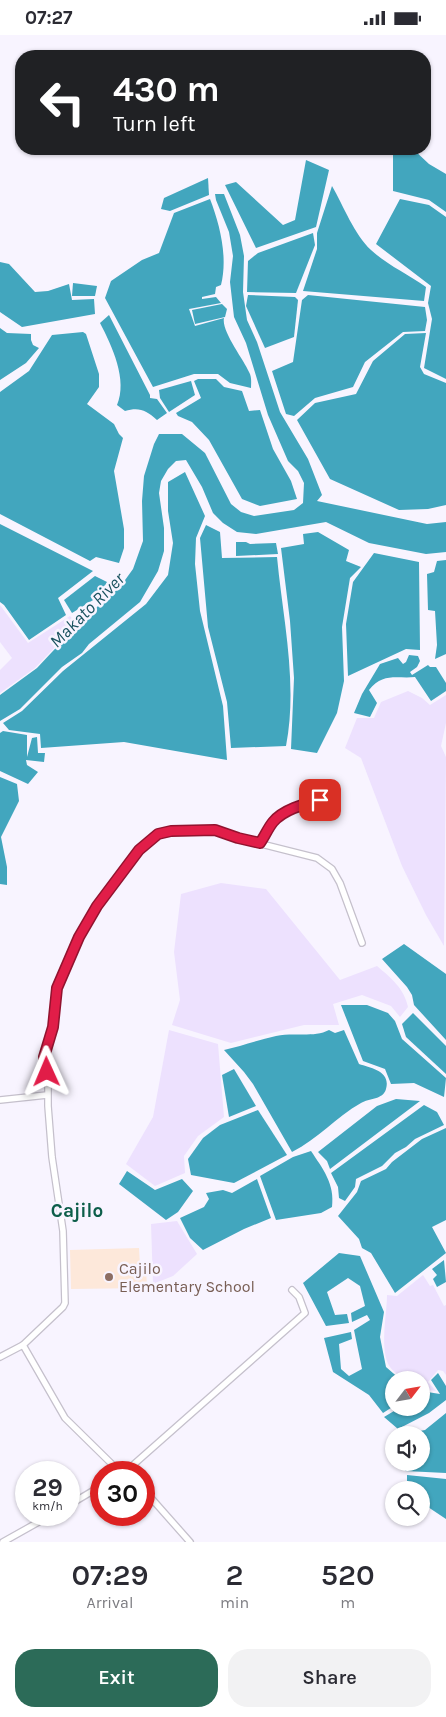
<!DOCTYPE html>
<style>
body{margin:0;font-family:Karla,sans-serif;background:#f2f2f3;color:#2b2b33;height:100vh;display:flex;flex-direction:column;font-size:19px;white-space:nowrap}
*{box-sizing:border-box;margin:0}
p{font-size:16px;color:#7c7c81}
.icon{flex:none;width:28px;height:28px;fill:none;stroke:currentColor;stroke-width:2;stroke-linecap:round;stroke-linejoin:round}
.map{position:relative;height:1507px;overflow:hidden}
.sheet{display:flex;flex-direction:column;background:#fff;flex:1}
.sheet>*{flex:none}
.hud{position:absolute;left:15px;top:15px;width:416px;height:105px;border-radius:20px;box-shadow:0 1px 4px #0004;background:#202124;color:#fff;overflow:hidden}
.needle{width:32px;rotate:59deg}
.tools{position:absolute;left:385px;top:1336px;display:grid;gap:10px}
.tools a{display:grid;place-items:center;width:45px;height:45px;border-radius:50%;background:#fff;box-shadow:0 1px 4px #0004;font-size:25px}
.speed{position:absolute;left:15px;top:1426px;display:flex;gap:10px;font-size:25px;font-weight:700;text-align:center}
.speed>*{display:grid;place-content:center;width:65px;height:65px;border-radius:50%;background:#fff;box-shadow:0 1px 4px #0004;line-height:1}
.speed small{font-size:12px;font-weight:400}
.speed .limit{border:8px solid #d22;background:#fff;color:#111}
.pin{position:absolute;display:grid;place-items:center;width:42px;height:42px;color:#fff;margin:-21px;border-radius:10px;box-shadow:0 2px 8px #0006}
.me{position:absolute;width:55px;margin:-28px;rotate:359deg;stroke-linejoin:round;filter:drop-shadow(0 0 4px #0008)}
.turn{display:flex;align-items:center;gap:18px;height:105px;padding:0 15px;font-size:22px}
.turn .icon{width:65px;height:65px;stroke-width:2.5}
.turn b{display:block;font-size:35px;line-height:42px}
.eta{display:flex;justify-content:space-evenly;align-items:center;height:85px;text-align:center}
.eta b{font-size:30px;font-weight:600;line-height:35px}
.cta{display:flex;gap:10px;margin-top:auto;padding:10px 15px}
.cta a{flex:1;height:58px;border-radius:20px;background:#2c6b58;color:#fff;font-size:20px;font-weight:600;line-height:58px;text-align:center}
.cta a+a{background:#f2f2f3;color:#2b2b33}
.status{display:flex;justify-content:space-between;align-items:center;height:35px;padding:0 25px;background:#fff;direction:ltr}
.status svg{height:14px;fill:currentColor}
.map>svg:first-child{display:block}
</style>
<div class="status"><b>07:27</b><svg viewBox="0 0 49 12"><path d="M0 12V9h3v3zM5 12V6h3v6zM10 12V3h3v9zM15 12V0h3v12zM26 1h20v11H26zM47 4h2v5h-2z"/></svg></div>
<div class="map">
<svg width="446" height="1507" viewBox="0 0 446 1507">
<rect width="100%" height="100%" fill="#f8f4ff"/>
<polygon fill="#fde8da" points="139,1213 140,1231 146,1231 147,1253 71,1254 70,1215"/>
<g fill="#ede1fe">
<polygon points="0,570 28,608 70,581 77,589 35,633 0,658 0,635 12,623 0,607"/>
<polygon points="408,656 422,663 430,670 446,660 446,688 441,711 446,722 444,911 426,880 402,831 361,723 345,713 357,683 374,683 381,667"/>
<path d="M221,848L266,854L340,945L377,931C391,943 404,953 408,972L400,982L391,971L362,960L333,969L339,990H304L231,1008L172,990L180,965L174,917L181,859Z"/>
<polygon points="169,995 218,1009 224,1082 198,1101 184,1121 185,1138 155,1151 126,1129 153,1082"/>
<polygon points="177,1186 197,1219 173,1241 153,1249 151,1189"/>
<path d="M423,1240L430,1251L433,1250L444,1271L446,1270V1340L443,1336L438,1335L428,1347L436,1356L421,1354V1345H405C401,1341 393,1337 390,1332C379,1316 387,1279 387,1260L397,1261Z"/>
</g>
<g fill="#42a6be">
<polygon points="393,114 413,114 429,129 446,139 446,177 429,165 393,156"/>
<polygon points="306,125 329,135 316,192 256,213 225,150 236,147 283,190 295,185"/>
<polygon points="208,143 209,160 170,176 161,174 164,163"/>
<path d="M332,151C344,172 354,199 371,215C387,230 408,239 426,252L424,266L303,256L317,214V198Z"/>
<polygon points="215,159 224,159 240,200 244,221 243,257 247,285 257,307 280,377 308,424 322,460 317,466 427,489 446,487 446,517 426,519 369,508 326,487 256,499 237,497 223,488 213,478 202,452 186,425 176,426 168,434 161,446 159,458 164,493 164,516 158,536 140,567 89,609 82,618 62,632 20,674 0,686 0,660 37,633 82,585 120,552 133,534 143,506 142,466 144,441 154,409 159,399 182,399 205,418 231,469 241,477 254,481 294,475 303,468 304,448 298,436 288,426 268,380 246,308 234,282 230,247 233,221 229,197 216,165"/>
<path d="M210,164C220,190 228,222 221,250L216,252L215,259L202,262V264L216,262L221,268L189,274L195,291L224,283C221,296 244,325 249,337C252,342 251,348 251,353L230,348L218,339H194L153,352L105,263L111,246L142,225L159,218L174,178Z"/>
<polygon points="400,164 429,170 446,182 446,344 424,333 432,284 428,268 431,251 376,209"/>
<polygon points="313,198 315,210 296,258 247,257 248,226 258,218"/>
<polygon points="0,227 9,229 35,257 48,256 69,249 72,265 94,264 95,279 22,292 0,277"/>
<polygon points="73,248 97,251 95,261 72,261"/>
<polygon points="248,260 295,262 298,265 294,302 265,313 246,271"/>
<polygon points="308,260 425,272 427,285 425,296 403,297 365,327 353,352 315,363 294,381 286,379 272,336 293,327 302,265"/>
<polygon points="222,269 227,274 225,282 195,289 192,275"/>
<path d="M109,280L150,360V363L157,364L167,378L157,385C146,375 139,372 125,376L117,370C128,345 112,311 100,288Z"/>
<polygon points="0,293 7,298 31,299 31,305 33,310 39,313 26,328 0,345"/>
<polygon points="83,297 86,299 99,339 99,352 87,369 114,389 119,399 123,403 114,436 124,494 124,513 119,528 96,522 90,526 0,479 0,357 29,336 52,300"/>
<polygon points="426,298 420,332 424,339 446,348 446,470 428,474 399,475 330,444 297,385 315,368 356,359 373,326 405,299"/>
<polygon points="198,344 216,344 224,352 242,356 249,376 260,375 273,414 291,446 297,464 260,471 242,464 209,405 192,387 178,381 176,378 201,363 194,346"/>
<polygon points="191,346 195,360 169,377 160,363 159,355"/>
<polygon points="185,437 205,481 196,503 195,529 200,576 223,671 227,725 124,707 41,713 40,699 9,695 3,688 22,676 63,636 146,569 168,540 173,508 168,476 168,447"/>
<polygon points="0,489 93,536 58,563 66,580 29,605 4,570 0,567"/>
<path d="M206,490L220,497L222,523L277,522C283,585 298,648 286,711L231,713L227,667L208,592L200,503Z"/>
<polygon points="318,497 349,515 346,526 361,532 350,543 342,592 344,646 337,678 317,718 291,714 294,643 290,586 281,513 304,509 303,499"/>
<polygon points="236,507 246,507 250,509 276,508 278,519 236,521"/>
<polygon points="374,518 419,527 420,615 406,614 348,641 346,589 353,547"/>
<polygon points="446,525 446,619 435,624 437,610 435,576 428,575 427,539 434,537 437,526"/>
<polygon points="95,541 107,547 98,562 72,578 64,565"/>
<path d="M409,620L418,621L420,626L417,632L410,637L412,640L428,630L430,632H436L446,648V656L431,666L415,642C397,644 383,637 369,655L377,668L370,682L354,678L362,659L380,629L398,623L403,629L406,627Z"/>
<polygon points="3,696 27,700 27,722 32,703 37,702 38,718 45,718 44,727 26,725 27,730 38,737 28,749 0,736 0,698"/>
<polygon points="0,742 17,749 19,766 1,802 7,832 7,850 0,849"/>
<polygon points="404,909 446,939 446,1005 414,970 412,960 407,952 382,924"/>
<polygon points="341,970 367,970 388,978 395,986 402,1004 446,1043 444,1062 414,1048 391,1049 385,1034 363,1026"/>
<polygon points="413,978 446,1011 446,1039 406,1002 402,989"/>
<path d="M329,995L335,998L344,995L359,1029C371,1033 391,1036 386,1054C383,1065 369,1063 361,1068C336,1082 318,1104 292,1117L253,1049L244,1037L224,1015C241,1011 258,1005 276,1001C293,997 314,1003 329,995Z"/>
<polygon points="234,1034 256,1071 229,1082 222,1040"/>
<polygon points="396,1064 420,1066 330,1134 327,1126 318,1117 377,1071"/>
<polygon points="424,1070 437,1077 444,1090 415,1104 406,1112 395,1118 382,1131 356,1144 355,1152 345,1166 339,1163 338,1152 331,1138"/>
<polygon points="258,1075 287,1120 234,1148 191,1140 188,1124 203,1103 220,1090"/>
<polygon points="446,1093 446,1185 432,1192 446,1218 395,1258 371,1218 362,1213 359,1204 338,1181 357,1157 361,1146 386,1134 392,1127 422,1104"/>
<path d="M311,1116C323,1134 335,1149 332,1172L321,1178L276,1185L260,1141L293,1122Z"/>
<polygon points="127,1136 155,1155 182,1144 193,1156 178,1177 166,1185 119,1149"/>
<polygon points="257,1144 271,1183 244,1194 203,1215 190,1203 180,1183 204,1172 209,1164 206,1158 223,1155 232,1158"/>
<polygon points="339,1218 360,1221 384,1277 380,1302 386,1332 401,1345 394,1345 394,1371 383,1378 369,1360 333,1337 324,1303 351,1297 352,1304 339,1309 341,1334 349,1341 362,1334 354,1295 370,1285 367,1280 352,1287 351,1278 365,1271 360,1251 348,1243 327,1257 335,1280 347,1279 349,1288 326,1291 303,1248"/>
<polygon points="444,1225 446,1247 437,1252 433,1244 437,1240 432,1234"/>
<polygon points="438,1338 446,1351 446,1365 429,1378 398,1394 384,1382 399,1373 421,1372 421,1356 440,1359 431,1345"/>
<polygon points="446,1378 446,1438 405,1436 405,1428 421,1428 421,1400 404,1399 425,1395"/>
<polygon points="407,1440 446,1444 446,1484 428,1472 421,1473 421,1455 407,1455"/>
</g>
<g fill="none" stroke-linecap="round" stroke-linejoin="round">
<defs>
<g id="minor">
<path d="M261,808C265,801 268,793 273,787C284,774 305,769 320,765"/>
<polyline points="0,1065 47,1060"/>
<polyline points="23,1310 63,1272 65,1268 63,1196 52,1122 48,1071 48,1047 45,1017 53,992 57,953 79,901 97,871 139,815 158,799 171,796 215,795 238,803 317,823 332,834 340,848 362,908"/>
<polyline points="0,1322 23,1310 65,1383 121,1438"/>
<polyline points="124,1438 305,1278 299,1262 292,1255"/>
<polyline points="144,1455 190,1507"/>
<polyline points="69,1470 101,1451"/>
<polyline points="3,1507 51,1480"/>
</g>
</defs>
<use href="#minor" stroke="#c5c0cc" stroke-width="8"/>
<use href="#minor" stroke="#fff" stroke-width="5.5"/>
</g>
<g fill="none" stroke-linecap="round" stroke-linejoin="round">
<defs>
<path id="route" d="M47,1037L44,1022L53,992L57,953L79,902L97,871L139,815L158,799L171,796L215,795L238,803L260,808C265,801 268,793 273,787C284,774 305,769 320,765"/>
</defs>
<use href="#route" stroke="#92132f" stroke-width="12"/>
<use href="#route" stroke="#e11d48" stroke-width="9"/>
</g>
<circle fill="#8d6e63" stroke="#f8f4ff" stroke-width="2" cx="109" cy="1242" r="5"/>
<g text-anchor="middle" stroke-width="5" stroke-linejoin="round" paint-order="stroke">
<g font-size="16" fill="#785e54" stroke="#f8f4ff" text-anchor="start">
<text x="119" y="1239">Cajilo<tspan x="119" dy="18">Elementary School</tspan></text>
</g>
<g font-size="18" font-style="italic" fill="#1a525f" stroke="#f8f4ff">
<text transform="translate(87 575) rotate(-45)" y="6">Makato River</text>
</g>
<g font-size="19" font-weight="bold" fill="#0d5e4a" stroke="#f8f4ff">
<text x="77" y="1182">Cajilo</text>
</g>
</g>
</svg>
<div class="tools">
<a><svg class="needle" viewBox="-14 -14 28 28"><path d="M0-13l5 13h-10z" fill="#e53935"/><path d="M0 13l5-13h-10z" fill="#7c7c81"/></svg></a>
<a><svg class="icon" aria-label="sound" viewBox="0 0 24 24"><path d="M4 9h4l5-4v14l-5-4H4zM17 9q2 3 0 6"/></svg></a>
<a><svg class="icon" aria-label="search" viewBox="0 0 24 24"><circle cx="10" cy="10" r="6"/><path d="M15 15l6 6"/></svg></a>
</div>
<div class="speed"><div>29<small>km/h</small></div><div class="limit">30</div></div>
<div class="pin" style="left:320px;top:765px;background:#d93025"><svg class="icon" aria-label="arrive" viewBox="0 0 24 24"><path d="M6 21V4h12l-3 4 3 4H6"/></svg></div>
<svg class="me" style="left:47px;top:1037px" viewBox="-20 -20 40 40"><path d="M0-17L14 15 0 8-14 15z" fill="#e11d48" stroke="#fff" stroke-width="4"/></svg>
<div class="hud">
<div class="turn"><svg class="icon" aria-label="left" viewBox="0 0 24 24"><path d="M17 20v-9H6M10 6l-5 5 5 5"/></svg><div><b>430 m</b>Turn left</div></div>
</div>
</div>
<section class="sheet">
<div class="eta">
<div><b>07:29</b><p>Arrival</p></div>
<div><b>2</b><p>min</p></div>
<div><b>520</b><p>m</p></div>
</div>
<div class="cta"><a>Exit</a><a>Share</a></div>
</section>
